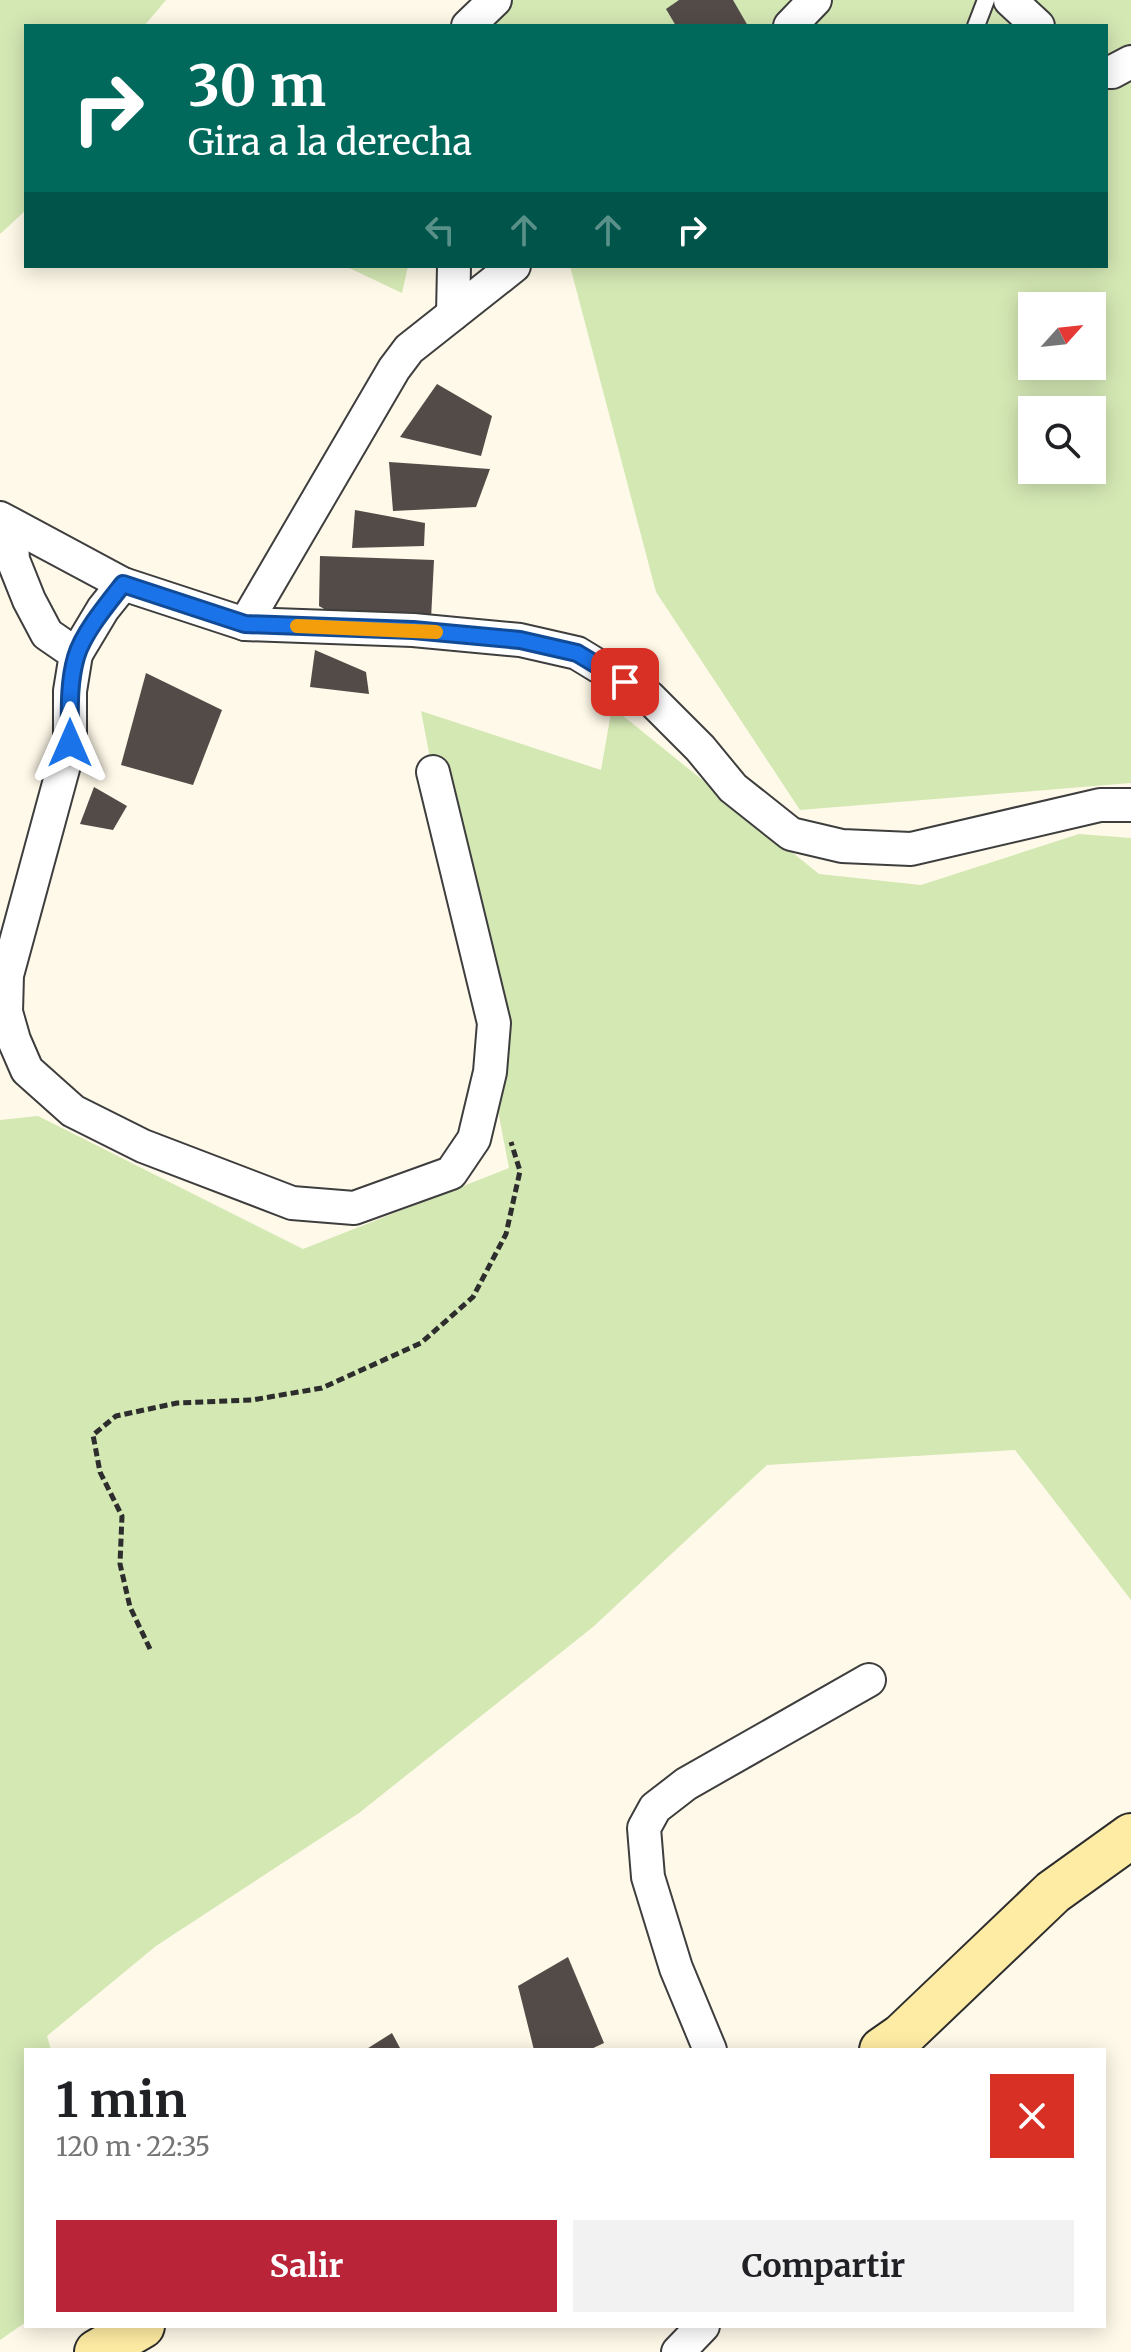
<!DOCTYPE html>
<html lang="es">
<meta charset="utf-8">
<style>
body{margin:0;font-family:Merriweather,serif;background:#f2f2f2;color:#202124;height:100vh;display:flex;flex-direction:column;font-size:30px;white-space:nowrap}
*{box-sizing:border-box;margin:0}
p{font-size:26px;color:#757577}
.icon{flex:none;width:44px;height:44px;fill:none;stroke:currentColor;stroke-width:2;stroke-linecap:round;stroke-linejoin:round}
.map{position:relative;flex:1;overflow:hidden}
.details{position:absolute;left:24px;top:2048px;width:1082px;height:280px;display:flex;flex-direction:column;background:#fff;border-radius:0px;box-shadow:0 4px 20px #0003}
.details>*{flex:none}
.banner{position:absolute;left:24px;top:24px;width:1084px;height:244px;border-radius:0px;box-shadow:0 4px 20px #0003;background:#00695c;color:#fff;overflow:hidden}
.needle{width:52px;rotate:63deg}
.buttons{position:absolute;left:1018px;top:292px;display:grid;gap:16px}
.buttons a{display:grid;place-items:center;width:88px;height:88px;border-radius:0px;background:#fff;box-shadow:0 4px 20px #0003;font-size:40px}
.pin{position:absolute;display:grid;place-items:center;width:68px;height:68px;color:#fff;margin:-34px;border-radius:16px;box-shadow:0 4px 12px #0006}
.me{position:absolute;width:88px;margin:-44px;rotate:0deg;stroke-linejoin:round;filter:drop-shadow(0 0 6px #0008)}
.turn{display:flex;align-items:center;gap:28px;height:168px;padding:0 32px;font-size:36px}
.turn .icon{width:104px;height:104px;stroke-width:2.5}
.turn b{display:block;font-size:56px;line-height:68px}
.lanes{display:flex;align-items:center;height:76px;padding:0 32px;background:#0003;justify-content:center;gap:40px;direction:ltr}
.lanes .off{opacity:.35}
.round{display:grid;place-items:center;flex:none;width:84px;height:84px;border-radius:0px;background:#f2f2f2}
.overview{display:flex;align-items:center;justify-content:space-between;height:136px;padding:0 32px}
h1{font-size:48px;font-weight:700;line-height:60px}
.action{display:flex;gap:16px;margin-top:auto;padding:16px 32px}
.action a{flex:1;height:92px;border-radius:0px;background:#ba2439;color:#fff;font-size:32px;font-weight:700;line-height:92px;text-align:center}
.action a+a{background:#f2f2f2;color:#202124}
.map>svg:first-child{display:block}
</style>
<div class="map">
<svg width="1131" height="2352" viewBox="0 0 1131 2352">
<rect width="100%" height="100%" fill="#fff9e9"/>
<g fill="#d4e8b4" fill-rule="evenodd">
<polygon points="0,0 166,0 144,26 26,26 26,210 0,234"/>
<path d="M476,0H1131V783L800,810L656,592L570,266H1106V26H477ZM1032,306H1092V366H1032ZM1032,410H1092V470H1032Z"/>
<polygon points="345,266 408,266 402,293"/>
<polygon points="612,707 819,874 921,885 1079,834 1131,838 1131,1600 1015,1450 767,1465 593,1627 359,1813 156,1946 47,2036 51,2050 26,2050 26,2322 0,2340 0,1120 38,1116 303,1249 509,1168 421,711 601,770"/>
</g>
<g fill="#534b47">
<polygon points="679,0 733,0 748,26 676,26 666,9"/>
<polygon points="437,384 492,416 481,456 400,437"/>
<polygon points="389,462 490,469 476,507 393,511"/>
<polygon points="355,510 425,523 424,546 352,548"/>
<polygon points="320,556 434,560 431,619 340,618 319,606"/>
<polygon points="315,650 366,672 369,694 310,687"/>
<polygon points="146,673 222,710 193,785 121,765"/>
<polygon points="94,787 127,806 113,830 80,824"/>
<polygon points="568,1957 604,2043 589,2050 534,2050 518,1986"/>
<polygon points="392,2033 401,2050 365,2050"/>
</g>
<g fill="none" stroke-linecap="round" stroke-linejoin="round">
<defs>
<polyline id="lane" points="976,26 986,0"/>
<g id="street">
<polyline points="1010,0 1038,26"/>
<polyline points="468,26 495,0"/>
<polyline points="790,26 815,0"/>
<polyline points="1106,72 1112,72 1131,62"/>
<polyline points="453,314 454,266"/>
<polyline points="0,518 123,584 245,624 394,369 409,349 514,266"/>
<polyline points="11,526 13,560 29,600 47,634 76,654 70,691 70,743 7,975 6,1012 14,1040 27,1070 73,1111 143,1146 292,1203 354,1208 451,1173 474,1139 490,1072 494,1023 433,772"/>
<polyline points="245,624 413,630 520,640 577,653 649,697 700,748 733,788 791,834 842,846 911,849 1100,805 1131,805"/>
<polyline points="76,654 103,609 123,584"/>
<polyline points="710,2050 676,1968 648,1877 644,1828 655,1808 686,1784 869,1680"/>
<polyline points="678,2352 703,2326"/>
</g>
<g id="secondary">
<polyline points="882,2050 902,2036 1053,1892 1131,1836"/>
<polyline points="97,2352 142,2326"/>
</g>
</defs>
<use href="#lane" stroke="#3e3e3e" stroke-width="20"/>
<use href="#street" stroke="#3e3e3e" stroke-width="36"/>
<use href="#secondary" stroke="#2d2d2d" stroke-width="48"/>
<polyline stroke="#2d2d2d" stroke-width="5" stroke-dasharray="8 4" stroke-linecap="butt" points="150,1649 130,1607 120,1564 122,1516 100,1472 93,1435 116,1416 177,1403 252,1400 322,1388 421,1343 473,1297 506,1234 520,1171 511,1142"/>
<use href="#lane" stroke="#fff" stroke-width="16"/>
<use href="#street" stroke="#fff" stroke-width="32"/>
<use href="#secondary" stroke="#ffeca4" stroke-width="44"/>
</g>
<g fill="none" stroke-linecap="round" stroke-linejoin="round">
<defs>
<path id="route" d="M70,743C70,714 68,685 76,657C83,633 108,603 123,584L245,624L413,630L520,640L577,653L625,682"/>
</defs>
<use href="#route" stroke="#114b97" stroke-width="20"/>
<use href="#route" stroke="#1a73e8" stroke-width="14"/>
<polyline stroke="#f59e0b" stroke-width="14" points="297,626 436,632"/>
</g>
</svg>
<div class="buttons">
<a><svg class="needle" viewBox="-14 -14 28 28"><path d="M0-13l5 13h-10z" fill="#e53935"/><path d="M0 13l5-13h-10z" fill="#757577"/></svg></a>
<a><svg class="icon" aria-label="search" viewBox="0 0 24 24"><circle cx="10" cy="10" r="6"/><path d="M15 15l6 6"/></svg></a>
</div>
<div class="pin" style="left:625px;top:682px;background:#d93025"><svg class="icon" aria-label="arrive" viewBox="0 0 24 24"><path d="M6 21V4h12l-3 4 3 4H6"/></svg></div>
<svg class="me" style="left:70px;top:743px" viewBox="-20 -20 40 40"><path d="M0-17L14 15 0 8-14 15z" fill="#1a73e8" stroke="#fff" stroke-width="4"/></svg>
<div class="banner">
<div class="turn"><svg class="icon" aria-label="right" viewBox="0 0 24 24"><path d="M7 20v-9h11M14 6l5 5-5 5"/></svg><div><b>30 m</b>Gira a la derecha</div></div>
<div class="lanes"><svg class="icon off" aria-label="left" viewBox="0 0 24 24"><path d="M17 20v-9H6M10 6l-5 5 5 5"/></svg><svg class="icon off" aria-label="ahead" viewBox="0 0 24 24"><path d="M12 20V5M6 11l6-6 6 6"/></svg><svg class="icon off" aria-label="ahead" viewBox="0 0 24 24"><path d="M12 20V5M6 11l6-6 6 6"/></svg><svg class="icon" aria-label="right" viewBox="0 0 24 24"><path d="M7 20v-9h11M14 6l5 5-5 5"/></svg></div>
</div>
<section class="details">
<div class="overview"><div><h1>1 min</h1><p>120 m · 22:35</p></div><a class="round" style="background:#d93025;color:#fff"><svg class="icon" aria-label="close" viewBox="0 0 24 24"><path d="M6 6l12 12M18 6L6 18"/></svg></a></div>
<div class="action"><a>Salir</a><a>Compartir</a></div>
</section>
</div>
